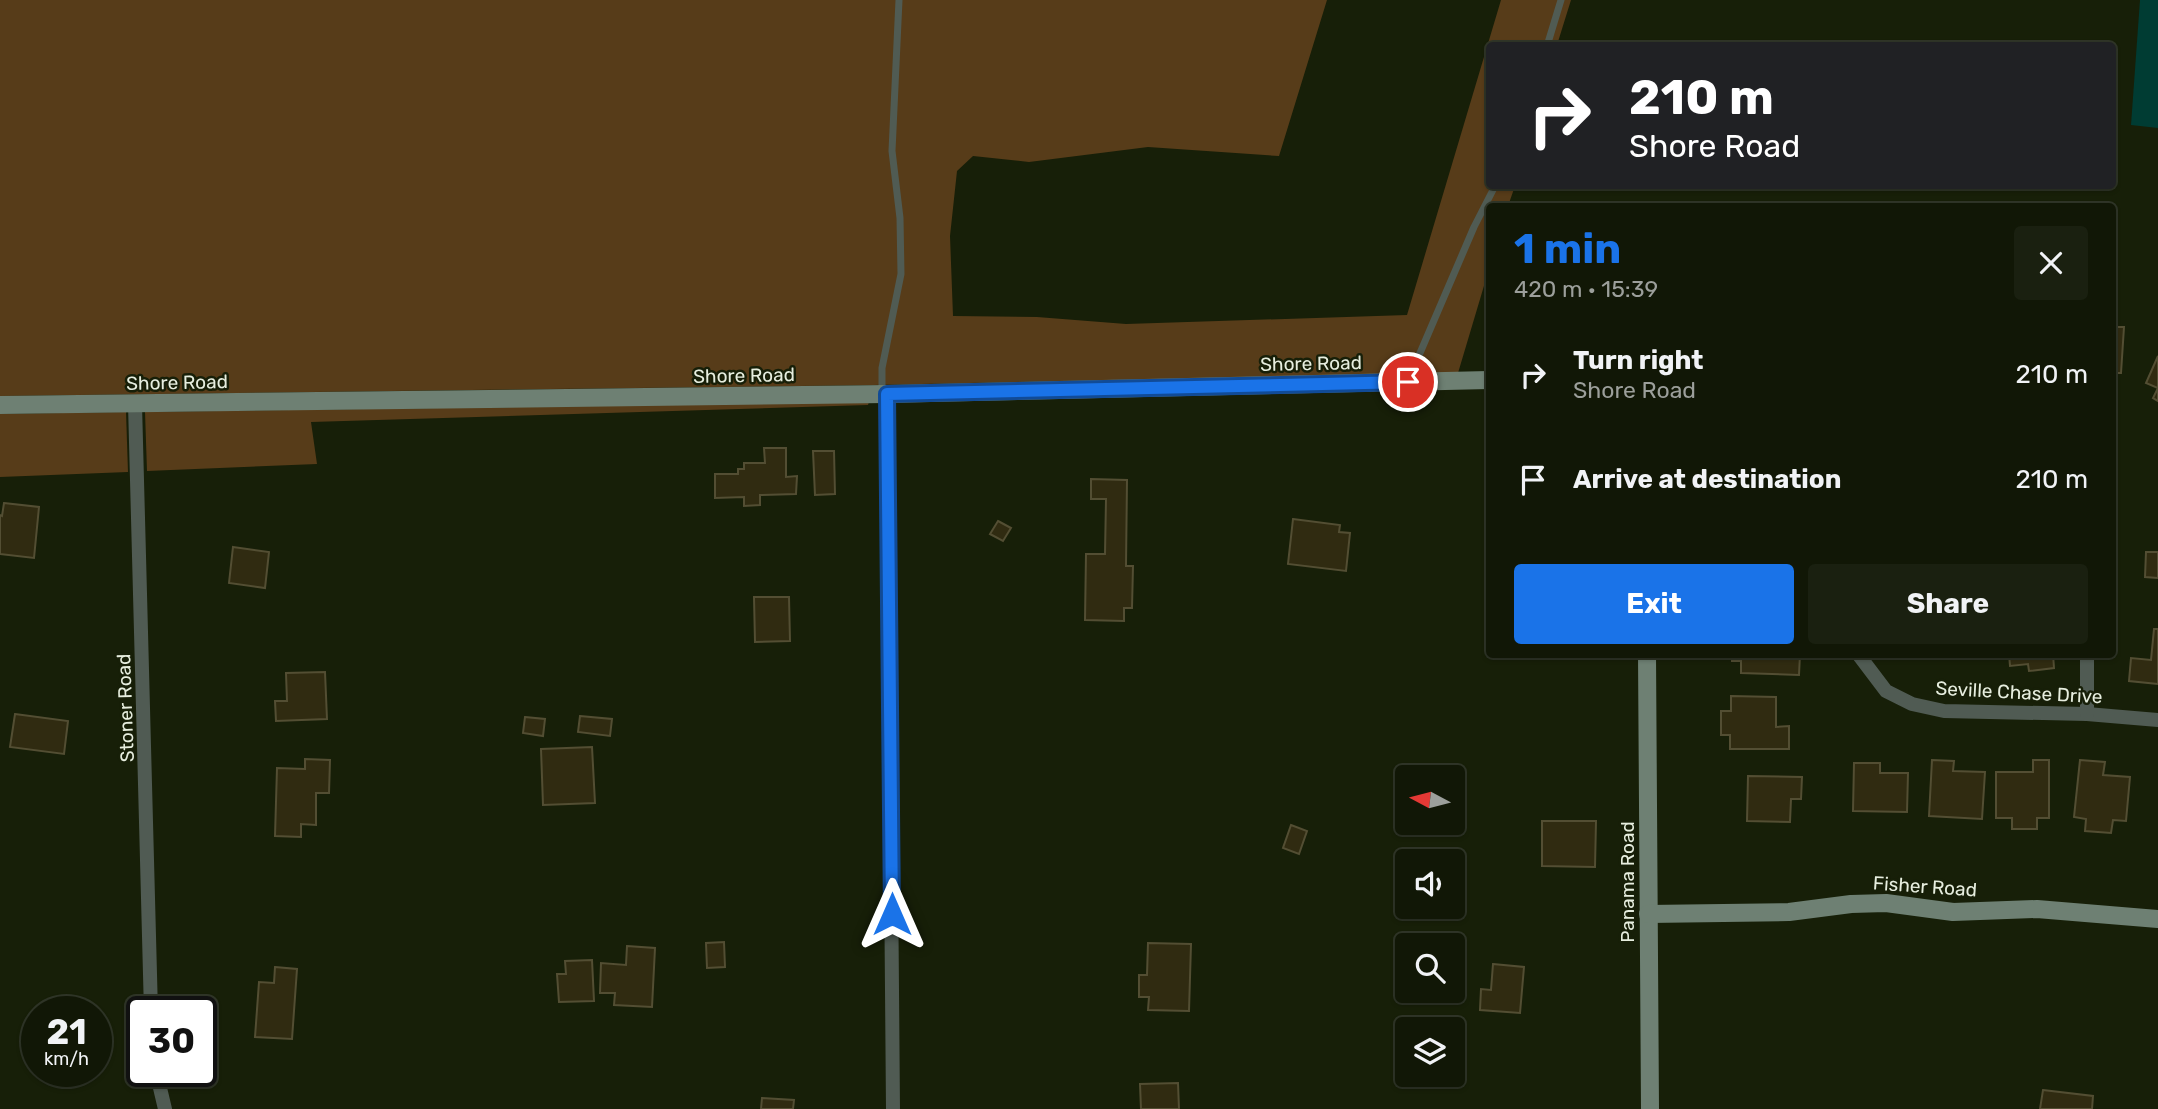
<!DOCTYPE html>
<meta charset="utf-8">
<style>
body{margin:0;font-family:Rubik,sans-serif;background:#1a2010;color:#f1f3f6;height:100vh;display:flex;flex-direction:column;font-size:26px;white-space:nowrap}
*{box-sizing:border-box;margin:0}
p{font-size:23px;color:#9c9f9b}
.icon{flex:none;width:38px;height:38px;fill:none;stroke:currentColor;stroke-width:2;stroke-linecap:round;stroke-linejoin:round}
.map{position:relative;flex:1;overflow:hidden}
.details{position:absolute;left:1486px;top:203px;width:630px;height:455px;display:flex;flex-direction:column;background:#111706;border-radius:7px;box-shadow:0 2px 5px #0004,0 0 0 2px #303628}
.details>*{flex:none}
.banner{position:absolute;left:1486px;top:42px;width:630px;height:147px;border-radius:7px;box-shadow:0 2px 5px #0004,0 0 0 2px #303628;background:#202124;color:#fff;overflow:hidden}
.needle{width:46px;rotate:277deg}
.tools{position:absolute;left:1395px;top:765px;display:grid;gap:14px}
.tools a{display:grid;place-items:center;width:70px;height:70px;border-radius:7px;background:#111706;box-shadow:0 2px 5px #0004,0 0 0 2px #303628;font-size:35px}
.speed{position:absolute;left:21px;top:996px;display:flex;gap:14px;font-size:35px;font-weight:700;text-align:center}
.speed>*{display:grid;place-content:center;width:91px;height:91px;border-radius:50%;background:#111706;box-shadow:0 2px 5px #0004,0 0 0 2px #303628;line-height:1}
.speed small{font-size:18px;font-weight:400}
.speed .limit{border:4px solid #111;border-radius:10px;background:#fff;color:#111}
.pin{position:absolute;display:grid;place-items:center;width:60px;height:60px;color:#fff;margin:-30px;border:4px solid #fff;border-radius:50%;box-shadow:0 2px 7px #0007}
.me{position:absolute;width:77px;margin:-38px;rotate:0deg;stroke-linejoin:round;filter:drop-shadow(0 0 5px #0008)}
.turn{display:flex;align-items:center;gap:24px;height:147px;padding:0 28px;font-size:32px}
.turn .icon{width:91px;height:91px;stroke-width:2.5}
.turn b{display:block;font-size:49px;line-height:60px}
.round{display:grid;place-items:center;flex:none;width:74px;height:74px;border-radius:7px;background:#1a2010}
.overview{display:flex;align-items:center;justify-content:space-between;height:119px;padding:0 28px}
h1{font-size:42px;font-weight:700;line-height:52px;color:#1a73e8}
.primary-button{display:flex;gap:14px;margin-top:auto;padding:14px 28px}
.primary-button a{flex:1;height:80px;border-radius:7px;background:#1a73e8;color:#fff;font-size:28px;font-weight:700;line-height:80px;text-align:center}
.primary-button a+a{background:#1a2010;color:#f1f3f6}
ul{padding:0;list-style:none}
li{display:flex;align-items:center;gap:21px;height:105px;padding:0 28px}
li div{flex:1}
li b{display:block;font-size:26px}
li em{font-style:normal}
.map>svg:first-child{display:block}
</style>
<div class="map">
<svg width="2158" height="1109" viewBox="0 0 2158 1109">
<rect width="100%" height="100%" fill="#171f08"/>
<g fill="#573c19">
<polygon points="0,0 1327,0 1279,156 1148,147 1029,162 973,156 957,171 950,236 953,316 1037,317 1126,324 1407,315 1501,0 1571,0 1557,45 1489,46 1489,186 1515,186 1508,206 1489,206 1489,269 1458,373 874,385 0,396"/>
<polygon points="869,402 868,405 311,422 317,464 147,471 145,412"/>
<polygon points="126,412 128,472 0,477 0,414"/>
</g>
<polygon fill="#003c33" points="2140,0 2158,0 2158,128 2131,125"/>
<g fill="#302b11" stroke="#534e33" stroke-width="2">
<polygon points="2112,327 2124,327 2121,373 2112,373"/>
<polygon points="2158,356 2158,401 2153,398 2158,388 2146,383"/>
<polygon points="764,448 786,448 786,477 797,476 796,494 760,495 760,505 744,506 744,497 715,498 715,474 738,474 738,469 744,469 744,463 765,463"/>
<polygon points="813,451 834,451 835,494 815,495"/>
<polygon points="1091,479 1127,480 1126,566 1133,566 1132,608 1124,608 1124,621 1085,620 1086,554 1105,554 1106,499 1091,499"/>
<polygon points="4,503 39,507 34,558 0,554 0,515 2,516"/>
<polygon points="1293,519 1340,525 1339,532 1350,533 1346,571 1288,564"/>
<polygon points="998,521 1011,528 1003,541 990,534"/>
<polygon points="233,547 269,552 265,588 229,583"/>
<polygon points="2146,552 2158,552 2158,578 2145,577"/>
<polygon points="754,597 789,597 790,641 755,642"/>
<polygon points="2154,629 2158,629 2158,684 2129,681 2131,658 2151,660"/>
<polygon points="1732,654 1800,654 1799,675 1741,673 1741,661 1732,661"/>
<polygon points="2009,654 2053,654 2054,668 2029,671 2028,664 2010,666"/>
<polygon points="325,672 327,719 276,721 275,701 287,701 286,673"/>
<polygon points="1731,696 1776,697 1776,727 1789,726 1789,749 1730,749 1730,735 1721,735 1721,711 1731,711"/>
<polygon points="15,714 68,721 64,754 10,747"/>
<polygon points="580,716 612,719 610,736 578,732"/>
<polygon points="525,717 545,719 543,736 523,733"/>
<polygon points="592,747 595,803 543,805 541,749"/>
<polygon points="305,759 330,760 329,793 316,793 316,825 301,824 301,837 275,836 277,768 305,769"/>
<polygon points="1932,760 1954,761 1953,771 1985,772 1982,819 1929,816"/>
<polygon points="2033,760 2049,760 2049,818 2037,818 2037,829 2012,829 2012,818 1996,818 1996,772 2033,772"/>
<polygon points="2080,760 2105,762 2103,775 2130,777 2126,821 2113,820 2111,833 2085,831 2086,819 2074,817"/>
<polygon points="1854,763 1880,763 1880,773 1908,773 1907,812 1853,811"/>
<polygon points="1748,776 1802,777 1801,799 1791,799 1790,822 1747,821"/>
<polygon points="1542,821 1596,821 1595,867 1542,866"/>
<polygon points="1291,825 1307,831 1299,854 1283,848"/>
<polygon points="724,942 725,967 707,968 706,943"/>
<polygon points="1148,943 1191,944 1189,1011 1148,1010 1149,997 1139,997 1139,975 1147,975"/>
<polygon points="627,946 655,948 652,1007 614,1005 615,993 600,993 601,963 626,965"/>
<polygon points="592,960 594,1001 559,1002 557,974 566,974 565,961"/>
<polygon points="1493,964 1524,967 1520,1013 1480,1010 1481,989 1491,990"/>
<polygon points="275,967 297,969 292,1039 255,1037 259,982 274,983"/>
<polygon points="1178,1083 1179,1109 1141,1109 1140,1084"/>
<polygon points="2043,1090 2093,1096 2092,1109 2040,1109"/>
<polygon points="762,1098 794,1100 793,1109 761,1109"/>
</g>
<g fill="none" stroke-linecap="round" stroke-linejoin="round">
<g stroke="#505b53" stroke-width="7">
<polyline points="1547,46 1561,0"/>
<polyline points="1408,381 1474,227 1495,186"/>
<polyline points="882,393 882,368 901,274 900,218 892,151 899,0"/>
</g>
<g stroke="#505b53" stroke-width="14">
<polyline points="887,394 893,1109"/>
<polyline points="135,404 151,1012"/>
<polyline points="1858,654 1886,691 1912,704 1944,711 2087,714 2158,720"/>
<polyline points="2087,654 2087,714"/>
<polyline points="156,1071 165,1109"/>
</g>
<g stroke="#6e8073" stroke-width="18">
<polyline points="0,405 887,394 1489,380"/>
<polyline points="1647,654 1650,1109"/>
<polyline points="1648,914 1789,912 1851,904 1886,903 1953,912 2037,909 2158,919"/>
</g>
</g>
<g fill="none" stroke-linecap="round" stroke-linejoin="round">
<defs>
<polyline id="route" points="892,914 887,394 1408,382"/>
</defs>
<use href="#route" stroke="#114b97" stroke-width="18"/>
<use href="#route" stroke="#1a73e8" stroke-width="12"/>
</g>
<g text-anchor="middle" stroke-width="5" stroke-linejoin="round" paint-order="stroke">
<g font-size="19" fill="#e7eedf" stroke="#171f08">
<text transform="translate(1311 363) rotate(-1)" y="7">Shore Road</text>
<text transform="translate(744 375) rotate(-1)" y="7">Shore Road</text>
<text transform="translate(177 382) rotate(-1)" y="7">Shore Road</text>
<text transform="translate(2019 692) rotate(3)" y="7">Seville Chase Drive</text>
<text transform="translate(125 708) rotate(-92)" y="7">Stoner Road</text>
<text transform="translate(1627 882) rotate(-90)" y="7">Panama Road</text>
<text transform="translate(1925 886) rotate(4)" y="7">Fisher Road</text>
</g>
</g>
</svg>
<div class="tools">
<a><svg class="needle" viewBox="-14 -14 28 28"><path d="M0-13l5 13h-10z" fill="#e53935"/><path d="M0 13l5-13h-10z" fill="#9c9f9b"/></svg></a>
<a><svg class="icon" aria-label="sound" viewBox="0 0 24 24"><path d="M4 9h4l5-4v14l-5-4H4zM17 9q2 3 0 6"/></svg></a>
<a><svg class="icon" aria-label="search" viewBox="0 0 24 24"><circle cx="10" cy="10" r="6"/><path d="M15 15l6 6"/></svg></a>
<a><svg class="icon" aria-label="layers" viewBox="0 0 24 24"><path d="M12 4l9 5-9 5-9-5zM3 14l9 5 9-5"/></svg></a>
</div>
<div class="speed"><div>21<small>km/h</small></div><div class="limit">30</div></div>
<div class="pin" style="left:1408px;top:382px;background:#d93025"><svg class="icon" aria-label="arrive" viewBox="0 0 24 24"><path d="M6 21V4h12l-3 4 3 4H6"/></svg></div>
<svg class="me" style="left:892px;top:914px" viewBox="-20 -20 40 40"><path d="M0-17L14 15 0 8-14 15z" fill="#1a73e8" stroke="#fff" stroke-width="4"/></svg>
<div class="banner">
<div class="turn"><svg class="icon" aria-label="right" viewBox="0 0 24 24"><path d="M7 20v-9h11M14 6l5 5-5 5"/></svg><div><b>210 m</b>Shore Road</div></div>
</div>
<section class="details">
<div class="overview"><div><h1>1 min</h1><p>420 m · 15:39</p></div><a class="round"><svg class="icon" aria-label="close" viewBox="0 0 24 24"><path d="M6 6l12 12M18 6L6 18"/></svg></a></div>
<ul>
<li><svg class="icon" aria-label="right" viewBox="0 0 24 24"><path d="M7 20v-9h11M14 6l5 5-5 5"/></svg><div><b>Turn right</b><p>Shore Road</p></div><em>210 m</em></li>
<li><svg class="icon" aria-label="arrive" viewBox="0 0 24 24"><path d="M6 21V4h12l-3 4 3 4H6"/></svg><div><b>Arrive at destination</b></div><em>210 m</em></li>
</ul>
<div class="primary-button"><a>Exit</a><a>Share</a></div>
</section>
</div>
